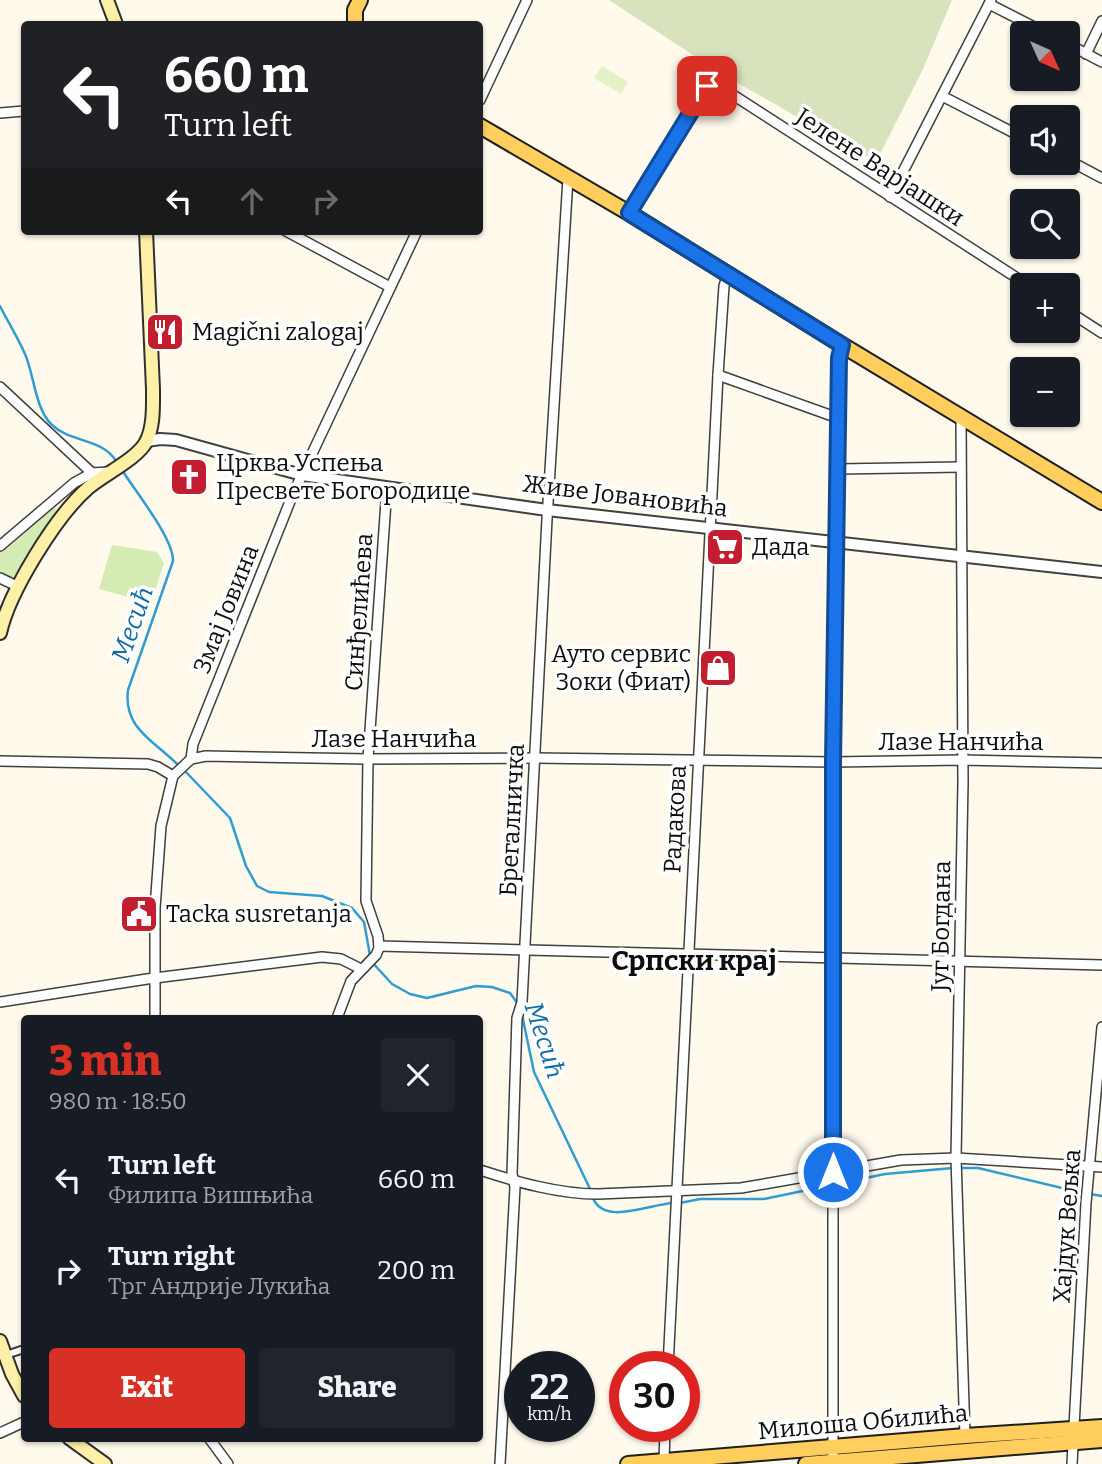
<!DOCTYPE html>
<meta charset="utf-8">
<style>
body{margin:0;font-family:Bitter,serif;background:#20242c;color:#f1f3f6;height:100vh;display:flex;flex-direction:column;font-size:26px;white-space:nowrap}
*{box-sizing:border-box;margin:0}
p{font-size:23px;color:#9ea1a6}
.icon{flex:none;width:38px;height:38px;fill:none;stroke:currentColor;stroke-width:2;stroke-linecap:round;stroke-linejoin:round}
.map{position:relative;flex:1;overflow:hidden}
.details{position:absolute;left:21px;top:1015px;width:462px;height:427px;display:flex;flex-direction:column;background:#171b24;border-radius:7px;box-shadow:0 2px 5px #0004}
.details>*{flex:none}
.top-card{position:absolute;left:21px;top:21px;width:462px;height:214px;border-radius:7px;box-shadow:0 2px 5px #0004;background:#202124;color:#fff;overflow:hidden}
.needle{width:46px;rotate:135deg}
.fabs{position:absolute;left:1010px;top:21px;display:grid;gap:14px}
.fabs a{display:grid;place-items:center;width:70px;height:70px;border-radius:7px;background:#171b24;box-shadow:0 2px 5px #0004;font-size:35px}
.speed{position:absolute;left:504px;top:1351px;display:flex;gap:14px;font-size:35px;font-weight:700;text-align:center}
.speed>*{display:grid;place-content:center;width:91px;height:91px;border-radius:50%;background:#171b24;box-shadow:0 2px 5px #0004;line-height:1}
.speed small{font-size:18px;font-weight:400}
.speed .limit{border:10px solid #d22;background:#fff;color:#111}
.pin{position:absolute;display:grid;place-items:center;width:60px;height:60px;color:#fff;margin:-30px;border-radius:14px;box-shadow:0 4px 10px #0006}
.me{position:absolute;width:77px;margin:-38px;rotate:0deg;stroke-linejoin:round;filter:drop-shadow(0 0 5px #0008)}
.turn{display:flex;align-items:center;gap:24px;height:147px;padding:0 28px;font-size:32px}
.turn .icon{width:91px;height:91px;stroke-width:2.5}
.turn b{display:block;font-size:49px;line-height:60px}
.lanes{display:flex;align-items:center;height:66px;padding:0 28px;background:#0003;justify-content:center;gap:35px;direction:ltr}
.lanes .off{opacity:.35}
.round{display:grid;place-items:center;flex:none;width:74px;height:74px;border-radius:7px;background:#20242c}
.head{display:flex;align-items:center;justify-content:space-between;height:119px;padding:0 28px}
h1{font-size:42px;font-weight:800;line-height:52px;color:#d93025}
.cta{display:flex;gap:14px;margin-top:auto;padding:14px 28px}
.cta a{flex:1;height:80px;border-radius:7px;background:#d93025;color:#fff;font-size:28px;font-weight:800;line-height:80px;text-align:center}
.cta a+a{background:#20242c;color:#f1f3f6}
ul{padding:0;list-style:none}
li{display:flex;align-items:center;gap:21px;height:91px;padding:0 28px}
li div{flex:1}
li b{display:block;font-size:26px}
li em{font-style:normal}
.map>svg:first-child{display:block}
</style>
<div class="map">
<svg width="1102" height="1464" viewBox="0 0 1102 1464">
<rect width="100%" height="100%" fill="#fffaec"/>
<g fill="#d4ebb4">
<polygon points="53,508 56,508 56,512 14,576 10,578 0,574 0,552"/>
<polygon points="112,545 157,552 164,563 151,603 99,589"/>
</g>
<polygon fill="#d8e2bc" points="609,0 952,0 923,69 876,162 722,74"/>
<polygon fill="#e5f2c6" points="602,66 628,82 621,94 594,78"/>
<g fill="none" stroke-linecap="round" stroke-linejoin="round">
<g stroke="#319cd4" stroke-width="2.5">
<path d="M0,306C8,322 18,338 25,354C34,374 35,409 52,425C71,443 102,438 116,461"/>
<path d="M122,470C135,491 174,539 173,561L128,690C123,729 155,741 179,766"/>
<polyline points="184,770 230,818 246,866 257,886 269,892 322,896 352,908 364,922 371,961 392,984 410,994 427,998 476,986 492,987 510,993 518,1004"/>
<polyline points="521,1010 534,1072 591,1191"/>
<polyline points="960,1168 978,1168 1083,1193"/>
<polyline points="1090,1194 1102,1196"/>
<path d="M593,1198C604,1226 650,1204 673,1203"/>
<polyline points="680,1203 700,1199 764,1199 885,1174 953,1168"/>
</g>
<defs>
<polyline id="pedestrian" points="6,1355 24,1349"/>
<g id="minor">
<polyline points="989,4 1046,33"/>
<polyline points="1068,44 1102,62"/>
<polyline points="1086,54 1102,21"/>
<polyline points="942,96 1022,137"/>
<polyline points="480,100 527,0"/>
<polyline points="0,113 24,111"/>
<polyline points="1068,160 1102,178"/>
<polyline points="890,197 991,0"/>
<polyline points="629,213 705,89 711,83 716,84 1028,285"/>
<polyline points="286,231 390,287"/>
<polyline points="1068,311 1102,333"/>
<polyline points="718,375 838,418"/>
<polyline points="0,387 92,473 108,472"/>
<polyline points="961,417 963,782 956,1158 965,1436"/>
<polyline points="838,469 961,467"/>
<polyline points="0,546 74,483 92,473"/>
<polyline points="0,578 19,587"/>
<polyline points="191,759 206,756 368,759 534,758 833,762 962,760 1102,763"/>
<polyline points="0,761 148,764 158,767 173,776"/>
<polyline points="379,946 1102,965"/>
<polyline points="0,1002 147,979 322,957 341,959 361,969"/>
<polyline points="155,1018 155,908 161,826 173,776 191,759 193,744 293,494 417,231"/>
<polyline points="337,1018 351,981 376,955 379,948 378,936 366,901 368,759 387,487"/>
<path d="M480,1170C517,1182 558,1194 598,1194L741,1188L901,1160L956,1158L1102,1167"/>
<polyline points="668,1367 718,375 724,286 728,274"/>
<polyline points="0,1433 24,1422"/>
<polyline points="209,1438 228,1464"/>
<polyline points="500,1464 515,1187 512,1174 517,1018 522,1002 547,519 568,178"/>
<polyline points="664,1464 665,1426"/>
<polyline points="833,1464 833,762 839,357 842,345"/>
<polyline points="1072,1464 1086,1203 1102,1027"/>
</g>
<polyline id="tertiary" points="147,441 160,439 176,440 302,475 547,510 1102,572"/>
<g id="secondary">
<polyline points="107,0 116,24"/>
<path d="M0,633C9,592 56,516 88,488C103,475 138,458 146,442C154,427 153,406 153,389L146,231"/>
<polyline points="0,1341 12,1374 24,1396"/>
<polyline points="69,1438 105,1464"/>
</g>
<g id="primary">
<polyline points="355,24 355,10 360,0"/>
<polyline points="480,126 629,213 842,345 1102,502"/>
<polyline points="628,1464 965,1436 1102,1427"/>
<polyline points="806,1464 1102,1440"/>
</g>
</defs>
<use href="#pedestrian" stroke="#404040" stroke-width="10"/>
<use href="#minor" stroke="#404040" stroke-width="12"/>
<use href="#tertiary" stroke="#404040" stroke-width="14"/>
<use href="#secondary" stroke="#2f2f2f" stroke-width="16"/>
<use href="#primary" stroke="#1e1e1e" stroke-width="18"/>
<use href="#pedestrian" stroke="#fff" stroke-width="6"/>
<use href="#minor" stroke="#fff" stroke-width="9"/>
<use href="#tertiary" stroke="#fff" stroke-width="10"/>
<use href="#secondary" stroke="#fff0a7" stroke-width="12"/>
<use href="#primary" stroke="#ffce5c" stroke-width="14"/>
</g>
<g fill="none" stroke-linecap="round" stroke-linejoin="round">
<defs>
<polyline id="route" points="707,86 629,213 842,345 839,358 833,762 833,1172"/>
</defs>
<use href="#route" stroke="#114b97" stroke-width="18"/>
<use href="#route" stroke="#1a73e8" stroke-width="12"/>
</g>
<defs>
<symbol id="restaurant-square" viewBox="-11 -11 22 22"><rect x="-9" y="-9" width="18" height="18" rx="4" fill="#c31e2f" stroke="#fff"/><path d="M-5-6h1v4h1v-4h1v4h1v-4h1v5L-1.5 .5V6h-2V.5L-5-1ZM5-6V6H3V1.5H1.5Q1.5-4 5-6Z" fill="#fff"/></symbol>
<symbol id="church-square" viewBox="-11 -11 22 22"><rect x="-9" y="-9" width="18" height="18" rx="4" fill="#c31e2f" stroke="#fff"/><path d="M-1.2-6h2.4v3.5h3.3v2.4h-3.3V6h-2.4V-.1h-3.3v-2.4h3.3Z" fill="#fff"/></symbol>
<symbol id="supermarket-square" viewBox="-11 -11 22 22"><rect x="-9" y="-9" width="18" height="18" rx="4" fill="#c31e2f" stroke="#fff"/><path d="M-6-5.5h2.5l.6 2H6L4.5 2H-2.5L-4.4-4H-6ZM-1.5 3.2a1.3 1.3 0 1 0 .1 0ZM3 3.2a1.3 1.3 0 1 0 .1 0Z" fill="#fff"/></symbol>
<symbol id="shop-square" viewBox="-11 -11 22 22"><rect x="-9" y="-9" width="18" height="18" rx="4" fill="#c31e2f" stroke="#fff"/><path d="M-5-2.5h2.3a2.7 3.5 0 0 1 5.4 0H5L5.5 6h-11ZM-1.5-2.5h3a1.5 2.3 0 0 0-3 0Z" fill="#fff"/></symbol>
<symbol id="civic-square" viewBox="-11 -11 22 22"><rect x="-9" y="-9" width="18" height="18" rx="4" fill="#c31e2f" stroke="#fff"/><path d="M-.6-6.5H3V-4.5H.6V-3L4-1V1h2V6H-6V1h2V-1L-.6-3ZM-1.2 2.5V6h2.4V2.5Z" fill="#fff"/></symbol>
</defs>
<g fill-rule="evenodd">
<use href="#restaurant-square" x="143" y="310" width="44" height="44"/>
<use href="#church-square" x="167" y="455" width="44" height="44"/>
<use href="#supermarket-square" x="703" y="525" width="44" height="44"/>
<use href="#shop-square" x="696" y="646" width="44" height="44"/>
<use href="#civic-square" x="117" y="892" width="44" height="44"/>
</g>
<g text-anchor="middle" stroke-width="7" stroke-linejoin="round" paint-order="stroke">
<g font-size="24" fill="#0d0d0d" stroke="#fff">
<text transform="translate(880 167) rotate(33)" y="8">Јелене Варјашки</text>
<text transform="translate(625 496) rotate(7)" y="8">Живе Јовановића</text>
<text transform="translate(226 609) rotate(-68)" y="8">Змај Јовина</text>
<text transform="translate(359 612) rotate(-86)" y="8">Синђелићева</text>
<text x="394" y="747">Лазе Нанчића</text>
<text x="961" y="750">Лазе Нанчића</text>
<text transform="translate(675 819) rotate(-87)" y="8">Радакова</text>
<text transform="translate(512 820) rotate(-87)" y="8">Брегалничка</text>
<text transform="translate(941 926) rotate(-89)" y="8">Југ Богдана</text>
<text transform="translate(1067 1226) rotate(-86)" y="8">Хајдук Вељка</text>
<text transform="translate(863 1422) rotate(-5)" y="8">Милоша Обилића</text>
</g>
<g font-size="24" fill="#0d0d0d" stroke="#fff" text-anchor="start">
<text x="192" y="340">Magični zalogaj</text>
<text x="216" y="471">Црква Успења<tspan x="216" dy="28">Пресвете Богородице</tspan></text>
<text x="752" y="555">Дада</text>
<text x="691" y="662" text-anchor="end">Ауто сервис<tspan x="691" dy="28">Зоки (Фиат)</tspan></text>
<text x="166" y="922">Tacka susretanja</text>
</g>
<g font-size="26" font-style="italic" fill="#106ca4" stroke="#fff">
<text transform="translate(132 624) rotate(-71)" y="9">Месић</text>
<text transform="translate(545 1040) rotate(72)" y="9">Месић</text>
</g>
<g font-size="28" font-weight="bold" fill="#0d0d0d" stroke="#fff">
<text x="694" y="970">Српски крај</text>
</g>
</g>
</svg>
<div class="fabs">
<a><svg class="needle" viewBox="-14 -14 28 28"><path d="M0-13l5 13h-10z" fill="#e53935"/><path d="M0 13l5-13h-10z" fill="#9ea1a6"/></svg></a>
<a><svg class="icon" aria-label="sound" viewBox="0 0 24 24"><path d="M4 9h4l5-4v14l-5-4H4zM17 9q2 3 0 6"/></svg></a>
<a><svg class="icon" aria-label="search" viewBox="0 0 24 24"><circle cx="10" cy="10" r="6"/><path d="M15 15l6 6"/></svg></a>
<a>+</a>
<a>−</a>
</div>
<div class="speed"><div>22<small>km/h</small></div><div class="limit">30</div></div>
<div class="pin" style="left:707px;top:86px;background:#d93025"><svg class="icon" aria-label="arrive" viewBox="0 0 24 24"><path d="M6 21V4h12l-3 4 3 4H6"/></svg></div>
<svg class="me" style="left:833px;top:1172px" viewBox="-20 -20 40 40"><circle r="17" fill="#1a73e8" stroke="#fff" stroke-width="3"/><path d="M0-11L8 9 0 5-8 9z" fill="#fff"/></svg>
<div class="top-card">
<div class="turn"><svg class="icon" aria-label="left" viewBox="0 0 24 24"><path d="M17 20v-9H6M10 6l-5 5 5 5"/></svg><div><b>660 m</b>Turn left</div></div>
<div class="lanes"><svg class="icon" aria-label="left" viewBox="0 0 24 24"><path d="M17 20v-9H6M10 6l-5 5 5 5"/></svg><svg class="icon off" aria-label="ahead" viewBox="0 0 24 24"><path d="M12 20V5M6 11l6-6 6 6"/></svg><svg class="icon off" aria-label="right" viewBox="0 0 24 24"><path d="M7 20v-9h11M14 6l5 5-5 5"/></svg></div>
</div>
<section class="details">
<div class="head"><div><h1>3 min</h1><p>980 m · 18:50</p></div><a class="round"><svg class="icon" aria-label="close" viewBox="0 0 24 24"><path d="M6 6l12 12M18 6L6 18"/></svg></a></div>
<ul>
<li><svg class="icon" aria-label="left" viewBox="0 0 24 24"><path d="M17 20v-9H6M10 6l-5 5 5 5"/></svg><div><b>Turn left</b><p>Филипа Вишњића</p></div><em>660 m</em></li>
<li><svg class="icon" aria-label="right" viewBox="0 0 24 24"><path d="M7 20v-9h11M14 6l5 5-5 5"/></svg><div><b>Turn right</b><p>Трг Андрије Лукића</p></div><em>200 m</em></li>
</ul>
<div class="cta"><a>Exit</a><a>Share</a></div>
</section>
</div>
